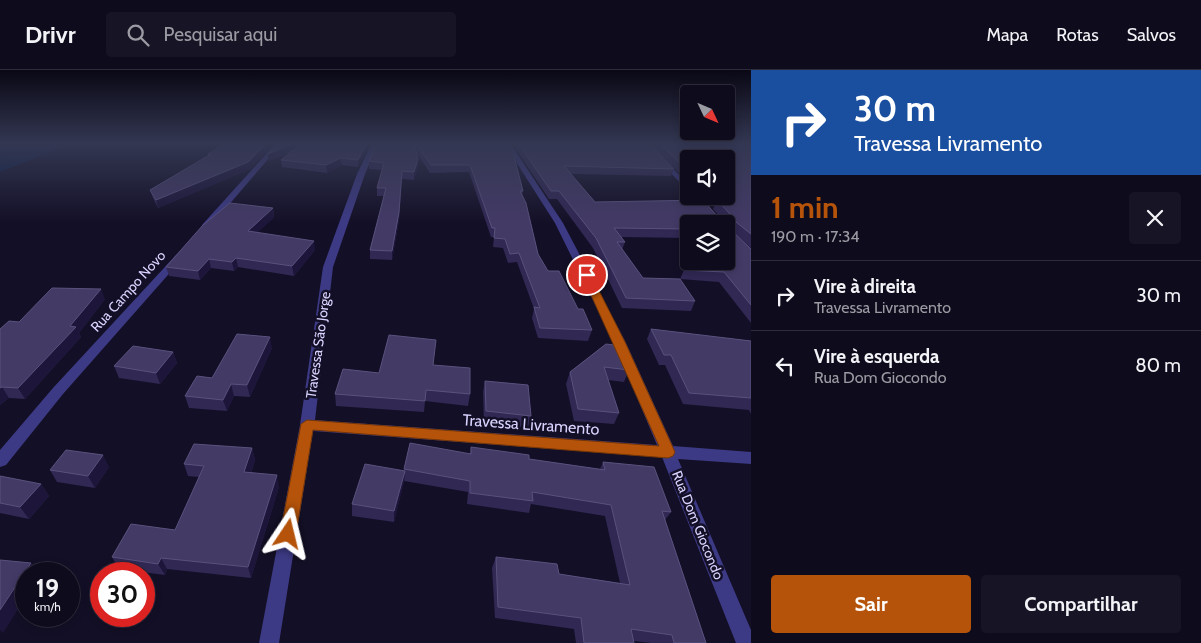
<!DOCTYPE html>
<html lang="pt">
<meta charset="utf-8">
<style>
body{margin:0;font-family:Cabin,sans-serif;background:#171425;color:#f1f3f6;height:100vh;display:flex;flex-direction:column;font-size:19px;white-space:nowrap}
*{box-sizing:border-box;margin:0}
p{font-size:16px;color:#9b9ba3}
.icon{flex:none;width:28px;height:28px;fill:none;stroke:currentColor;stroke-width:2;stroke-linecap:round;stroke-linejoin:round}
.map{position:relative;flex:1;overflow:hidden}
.sheet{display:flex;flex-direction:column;background:#0e0b1c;width:450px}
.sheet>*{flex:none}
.guide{background:#1a4fa0;color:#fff;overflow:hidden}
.needle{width:32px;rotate:134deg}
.buttons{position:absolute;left:680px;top:15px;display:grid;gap:10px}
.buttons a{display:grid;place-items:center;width:55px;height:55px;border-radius:5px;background:#0e0b1c;box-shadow:0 2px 8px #0003,0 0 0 1px #2e2b3b;font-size:25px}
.speed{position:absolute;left:15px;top:492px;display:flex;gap:10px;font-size:25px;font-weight:700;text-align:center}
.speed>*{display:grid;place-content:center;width:65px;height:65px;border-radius:50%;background:#0e0b1c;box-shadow:0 2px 8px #0003,0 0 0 1px #2e2b3b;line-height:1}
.speed small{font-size:12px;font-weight:400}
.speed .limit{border:8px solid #d22;background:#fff;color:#111}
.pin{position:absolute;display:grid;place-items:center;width:42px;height:42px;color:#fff;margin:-21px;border:2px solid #fff;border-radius:50%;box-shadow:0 1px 5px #0007}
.me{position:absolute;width:55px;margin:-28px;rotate:10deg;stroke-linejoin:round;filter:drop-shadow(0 0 4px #0008)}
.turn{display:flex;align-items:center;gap:18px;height:105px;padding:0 20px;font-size:22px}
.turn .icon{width:65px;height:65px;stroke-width:2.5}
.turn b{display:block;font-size:35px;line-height:42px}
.round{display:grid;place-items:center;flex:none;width:52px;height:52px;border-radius:5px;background:#171425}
.summary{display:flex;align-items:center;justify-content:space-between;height:85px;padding:0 20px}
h1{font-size:30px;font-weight:700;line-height:38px;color:#b45309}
.cta{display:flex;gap:10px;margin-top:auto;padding:10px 20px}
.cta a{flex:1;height:58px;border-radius:5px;background:#b45309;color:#fff;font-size:20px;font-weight:700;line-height:58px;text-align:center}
.cta a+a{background:#171425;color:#f1f3f6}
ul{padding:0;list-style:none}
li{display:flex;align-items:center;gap:15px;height:70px;padding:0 20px;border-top:1px solid #2e2b3b}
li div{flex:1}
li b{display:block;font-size:19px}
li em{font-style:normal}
header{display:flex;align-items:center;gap:30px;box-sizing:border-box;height:70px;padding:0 25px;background:#0e0b1c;border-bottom:1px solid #2e2b3b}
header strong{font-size:24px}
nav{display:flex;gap:28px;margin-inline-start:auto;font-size:18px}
.search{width:350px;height:45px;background:#171425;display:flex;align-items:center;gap:12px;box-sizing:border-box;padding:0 18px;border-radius:5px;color:#9b9ba3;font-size:19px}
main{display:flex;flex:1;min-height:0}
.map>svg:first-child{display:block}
</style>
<header>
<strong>Drivr</strong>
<div class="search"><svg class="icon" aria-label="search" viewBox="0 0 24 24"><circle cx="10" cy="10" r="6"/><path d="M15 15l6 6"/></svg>Pesquisar aqui</div>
<nav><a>Mapa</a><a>Rotas</a><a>Salvos</a></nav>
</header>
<main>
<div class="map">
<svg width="751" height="573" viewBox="0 0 751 573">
<rect width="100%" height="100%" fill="#130f26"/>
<polygon fill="#0a1f44" points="0,73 37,73 0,88"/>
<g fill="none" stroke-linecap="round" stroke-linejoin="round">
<polygon fill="#0a1f44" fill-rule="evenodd" points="37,73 67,73 63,77 0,102 0,87"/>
<g fill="#3d3a85" fill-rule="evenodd">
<polygon points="276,73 282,73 208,159 202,159 202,155"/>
<polygon points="372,73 378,73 365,104 333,197 315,350 657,375 614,273 555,153 504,73 510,73 563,153 626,273 673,376 751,382 751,394 678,389 751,560 751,573 736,573 662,387 313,361 279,573 259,573 300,355 323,197 357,104"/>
<polygon points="642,73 648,73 689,115 689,122"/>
<polygon points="690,126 699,126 724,154 715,154"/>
<polygon points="179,184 182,185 182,189 63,324 6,395 0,397 0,380 53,318 176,185"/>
</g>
</g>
<g fill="#312854" fill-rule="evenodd">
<polygon points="215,73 274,73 250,99 158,138 153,128 150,120 209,86 208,84 217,79"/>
<polygon points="370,73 358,97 342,95 327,103 282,97 281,90 291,82 269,91 268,84"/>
<polygon points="377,73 508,73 523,121 522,125 538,184 548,201 578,239 592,260 588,271 538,268 532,248 534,239 517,192 508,193 503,178 493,177 494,167 491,167 469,102 430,103 416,82 418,89 418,97 414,110 402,109 399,150 392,190 370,189 370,180 384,126 377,126 377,118 382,100 369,99 369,91"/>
<path d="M512,73H649L674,99L671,106L571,104L595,132L720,147L713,139L717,130H730V108H726V89H689V107H683L650,73H751V178L729,158L751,179V253L719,212L680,209L695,231L691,241L622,238L593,178L557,129H549ZM689,154H726L684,200L680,209L643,208L622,180L625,172L621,167L689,168Z"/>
<polygon points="273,138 274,147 257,163 315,180 294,206 238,197 234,201 211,198 200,210 169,206 166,197"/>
<polygon points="105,229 79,263 81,267 25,329 9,328 0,335 0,259 19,252"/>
<polygon points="651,259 751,271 751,344 749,340 683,334 665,295 659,295 647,269"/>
<polygon points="606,274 629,300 624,312 608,310 619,343 614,354 574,351 566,314 570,302"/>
<polygon points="272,278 250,327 234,326 227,341 189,338 185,326 212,308"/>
<polygon points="173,282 177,293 160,314 119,308 114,296"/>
<polygon points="433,295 470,324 468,336 425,331 424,342 336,336 335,324 379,303"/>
<polygon points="485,311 531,346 528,358 484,353 483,322"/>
<polygon points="471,377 529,389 600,399 603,392 671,442 665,450 706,573 651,573 634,571 634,573 576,573 574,559 495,548 492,498 496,487 559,504 620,513 605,446 531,434 529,443 467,434 468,422 404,411 394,452 352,446 352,434 404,401 404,399 470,384"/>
<polygon points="252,378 255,390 251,403 279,417 251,508 167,499 165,505 119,499 112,487 175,460 199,407 188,406 184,394"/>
<polygon points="109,397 95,418 57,412 50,400"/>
<polygon points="0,406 41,414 49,426 29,449 0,443"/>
</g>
<g fill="#1d163a">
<polygon points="267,73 274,73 250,99 158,138 156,130"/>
<polygon points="294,73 310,73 310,74 269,91 268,84"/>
<polygon points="367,73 370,73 358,97 358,90"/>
<polygon points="341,88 342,95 327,103 326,95"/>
<polygon points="418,89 418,97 414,110 414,102"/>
<polygon points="402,101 399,150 392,190 392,181"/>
<polygon points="273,138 274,147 250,170 248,161"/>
<polygon points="314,171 315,180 294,206 292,196"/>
<polygon points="236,188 238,197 234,201 232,192"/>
<polygon points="209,189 211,198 200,210 198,201"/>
<polygon points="101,219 105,229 79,263 81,267 25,329 18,318"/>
<polygon points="270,267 272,278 250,327 247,315"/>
<polygon points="173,282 177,293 160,314 156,303"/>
<polygon points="231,314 234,326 227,341 223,330"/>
<polygon points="2,317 9,328 0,335 0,318"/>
<polygon points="252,378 255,390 247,414 244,402"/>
<polygon points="103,385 109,397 95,418 88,406"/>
<polygon points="405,401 404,413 394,452 394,441"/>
<polygon points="277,405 279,417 251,508 248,497"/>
<polygon points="41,414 49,426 29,449 20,437"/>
<polygon points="161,488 167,499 165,505 158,494"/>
<polygon points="31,493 40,504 26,504 26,527 3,563 0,560 0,540"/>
</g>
<g fill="#433a66" stroke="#5a527e">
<polygon points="223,73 267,73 248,92 156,130 150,120 211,84 208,84 227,73"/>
<polygon points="277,73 294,73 268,84"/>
<polygon points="302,73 367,73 358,90 341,88 326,95 281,90"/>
<polygon points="377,73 414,73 418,89 414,102 402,101 399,142 392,181 370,180 386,118 377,118 384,93 369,91"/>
<polygon points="415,73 508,73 513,82 523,121 520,121 526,133 538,184 548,201 559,201 578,239 583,239 592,260 540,258 534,237 540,238 519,183 510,184 505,169 494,168 495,158 492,158 470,95 431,95"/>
<polygon points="518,73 649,73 674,99 564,96 595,132 703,130 718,147 728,147 730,144 717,130 734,130 734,100 726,100 726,89 689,89 689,99 686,99 659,73 751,73 751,164 731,148 728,149 729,158 751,179 751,235 724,202 684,200 689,190 689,191 726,191 726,154 689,154 689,159 614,158 625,172 617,172 643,208 680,209 695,231 626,228 596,168 559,121 551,121"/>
<polygon points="230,133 273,138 248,161 314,171 292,196 236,188 232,192 209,189 198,201 166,197 203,155"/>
<polygon points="52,218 101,219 70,256 76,257 18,318 2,317 0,318 0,259 9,251 19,252"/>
<polygon points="651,259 751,271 751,328 689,323 671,285 664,285"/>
<polygon points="237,264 270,267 247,315 231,314 223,330 185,326 197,306 212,308"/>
<polygon points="389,265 436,270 433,295 470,298 470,324 426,320 425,331 335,324 343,299 379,303"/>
<polygon points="606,274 622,276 629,300 604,297 619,343 578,339 570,302"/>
<polygon points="133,276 173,282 156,303 114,296"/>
<polygon points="485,311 528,315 531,346 486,341"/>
<polygon points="410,373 471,384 471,377 529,385 529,389 605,400 603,392 654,397 671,442 662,441 706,573 674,573 672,565 631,559 634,573 584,573 581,548 498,537 496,487 557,494 559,504 630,515 611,435 532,422 533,431 470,423 470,411 404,399"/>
<polygon points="194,374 252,378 244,402 277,405 248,497 161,488 158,494 112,487 131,454 175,460 204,396 184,394"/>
<polygon points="66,380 103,385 88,406 50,400"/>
<polygon points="365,394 405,401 394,441 352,434"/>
<polygon points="0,406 41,414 20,437 0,433"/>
<polygon points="0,490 31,493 0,540"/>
</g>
<linearGradient id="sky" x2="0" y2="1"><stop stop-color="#0a0815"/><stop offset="0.48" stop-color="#333752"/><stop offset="1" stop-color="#333752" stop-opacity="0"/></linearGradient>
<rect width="751" height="153" fill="url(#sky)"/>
<polygon fill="#b45309" stroke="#753606" points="587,202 591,205 625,272 675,382 673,386 668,388 313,360 296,464 294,469 288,471 282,469 280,464 301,354 307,350 659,376 582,205"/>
<g text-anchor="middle" stroke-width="5" stroke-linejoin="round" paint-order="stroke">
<g font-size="14" fill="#d9d4ff" stroke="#130f26">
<text transform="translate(128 221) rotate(-48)" y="5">Rua Campo Novo</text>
<text transform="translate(318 275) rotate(-82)" y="5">Travessa São Jorge</text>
<text transform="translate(698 455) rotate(68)" y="5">Rua Dom Giocondo</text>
</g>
<g font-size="16" fill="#d9d4ff" stroke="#130f26">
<text transform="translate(531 354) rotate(4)" y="6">Travessa Livramento</text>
</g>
</g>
</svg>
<div class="buttons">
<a><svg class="needle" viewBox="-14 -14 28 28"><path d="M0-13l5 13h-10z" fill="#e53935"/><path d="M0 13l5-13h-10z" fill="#9b9ba3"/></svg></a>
<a><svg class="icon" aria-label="sound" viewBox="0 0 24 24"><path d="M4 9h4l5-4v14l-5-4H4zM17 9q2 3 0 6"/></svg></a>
<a><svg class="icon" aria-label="layers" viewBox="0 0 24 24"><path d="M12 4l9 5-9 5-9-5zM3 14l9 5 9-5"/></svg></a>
</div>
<div class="speed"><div>19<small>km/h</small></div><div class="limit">30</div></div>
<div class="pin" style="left:587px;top:205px;background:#d93025"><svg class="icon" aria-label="arrive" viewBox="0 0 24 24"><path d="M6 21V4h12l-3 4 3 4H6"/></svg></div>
<svg class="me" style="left:288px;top:464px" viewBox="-20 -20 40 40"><path d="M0-17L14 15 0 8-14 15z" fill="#b45309" stroke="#fff" stroke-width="4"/></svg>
</div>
<section class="sheet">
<div class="guide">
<div class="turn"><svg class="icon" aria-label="right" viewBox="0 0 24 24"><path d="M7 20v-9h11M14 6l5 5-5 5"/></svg><div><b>30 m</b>Travessa Livramento</div></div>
</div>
<div class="summary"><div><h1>1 min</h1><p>190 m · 17:34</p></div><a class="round"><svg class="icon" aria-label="close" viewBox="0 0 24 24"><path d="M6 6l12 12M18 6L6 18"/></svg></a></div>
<ul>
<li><svg class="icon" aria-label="right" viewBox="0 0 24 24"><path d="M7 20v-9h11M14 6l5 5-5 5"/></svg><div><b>Vire à direita</b><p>Travessa Livramento</p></div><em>30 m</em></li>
<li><svg class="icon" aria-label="left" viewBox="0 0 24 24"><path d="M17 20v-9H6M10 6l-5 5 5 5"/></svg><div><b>Vire à esquerda</b><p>Rua Dom Giocondo</p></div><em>80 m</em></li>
</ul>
<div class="cta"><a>Sair</a><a>Compartilhar</a></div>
</section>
</main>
